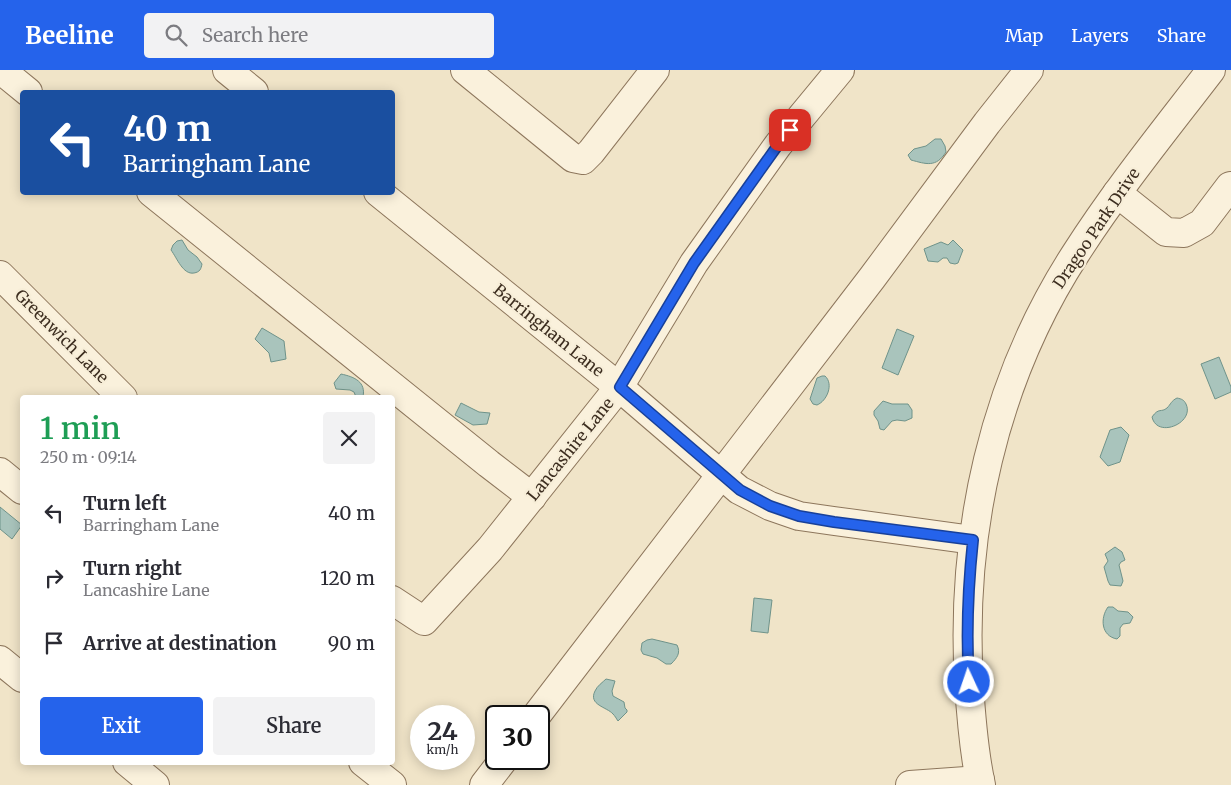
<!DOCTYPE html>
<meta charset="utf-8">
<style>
body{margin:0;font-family:Merriweather,serif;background:#f2f2f3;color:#2b2b33;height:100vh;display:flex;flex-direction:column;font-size:19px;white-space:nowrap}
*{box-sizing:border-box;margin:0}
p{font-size:16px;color:#7c7c81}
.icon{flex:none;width:28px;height:28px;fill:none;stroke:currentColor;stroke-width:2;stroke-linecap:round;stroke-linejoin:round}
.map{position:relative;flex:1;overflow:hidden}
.details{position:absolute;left:20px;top:325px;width:375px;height:370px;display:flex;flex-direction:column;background:#fff;border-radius:5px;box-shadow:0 2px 12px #0003}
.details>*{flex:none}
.top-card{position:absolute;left:20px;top:20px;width:375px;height:105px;border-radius:5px;box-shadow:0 2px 12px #0003;background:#1a4fa0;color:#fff;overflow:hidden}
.speed{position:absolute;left:410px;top:635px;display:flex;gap:10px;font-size:25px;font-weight:700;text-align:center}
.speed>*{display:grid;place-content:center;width:65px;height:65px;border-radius:50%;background:#fff;box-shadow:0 2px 12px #0003;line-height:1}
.speed small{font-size:12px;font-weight:400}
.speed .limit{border:2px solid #111;border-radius:8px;background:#fff;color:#111}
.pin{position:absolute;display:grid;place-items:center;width:42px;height:42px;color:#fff;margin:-21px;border-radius:10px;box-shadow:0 2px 8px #0006}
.me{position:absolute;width:55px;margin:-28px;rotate:357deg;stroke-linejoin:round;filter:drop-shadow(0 0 4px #0008)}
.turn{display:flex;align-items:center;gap:18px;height:105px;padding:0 20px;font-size:22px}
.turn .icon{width:65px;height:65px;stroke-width:2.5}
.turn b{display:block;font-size:35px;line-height:42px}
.round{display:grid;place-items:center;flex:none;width:52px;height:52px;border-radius:5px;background:#f2f2f3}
.summary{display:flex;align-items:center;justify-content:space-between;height:85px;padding:0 20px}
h1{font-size:30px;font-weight:600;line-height:38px;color:#1e9e55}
.cta{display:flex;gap:10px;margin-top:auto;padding:10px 20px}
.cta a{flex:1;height:58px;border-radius:5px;background:#2563eb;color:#fff;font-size:20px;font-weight:600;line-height:58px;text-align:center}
.cta a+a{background:#f2f2f3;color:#2b2b33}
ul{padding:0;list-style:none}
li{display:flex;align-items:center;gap:15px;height:65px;padding:0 20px}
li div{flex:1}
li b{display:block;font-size:19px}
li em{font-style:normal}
header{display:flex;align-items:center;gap:30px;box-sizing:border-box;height:70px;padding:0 25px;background:#2563eb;color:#fff}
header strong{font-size:24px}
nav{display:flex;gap:28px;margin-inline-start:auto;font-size:18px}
.search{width:350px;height:45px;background:#f2f2f3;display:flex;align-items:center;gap:12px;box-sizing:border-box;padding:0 18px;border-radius:5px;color:#7c7c81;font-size:19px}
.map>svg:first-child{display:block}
</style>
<header>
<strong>Beeline</strong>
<div class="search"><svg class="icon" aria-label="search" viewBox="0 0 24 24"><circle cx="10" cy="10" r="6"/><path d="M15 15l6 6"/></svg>Search here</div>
<nav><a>Map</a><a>Layers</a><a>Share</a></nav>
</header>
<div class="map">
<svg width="1231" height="715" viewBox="0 0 1231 715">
<rect width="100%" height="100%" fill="#f0e4c8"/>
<g fill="#a9c4bc" stroke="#6f938a">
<path d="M935,69H941L945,76L946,82C936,98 926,94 911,90L908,85L914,79L926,76Z"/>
<path d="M182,170L188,180L197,187L202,194C201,199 200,202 194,203C183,205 177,188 171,180L173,175L177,171Z"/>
<polygon points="953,170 963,180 958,193 955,194 950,193 947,188 943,188 938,192 928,191 924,179 941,172 948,175"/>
<polygon points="262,258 284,271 286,289 271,292 269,283 255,269"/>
<polygon points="897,259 914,266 898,305 882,298"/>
<polygon points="1219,287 1231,317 1231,322 1215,329 1201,294"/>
<path d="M341,304C355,307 366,312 363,327H356L354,322L350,320L336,319L334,313Z"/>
<path d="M822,306H825C834,314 827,331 817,335L813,334L810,329L817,308Z"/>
<path d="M1177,328C1182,329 1184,330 1186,334C1195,353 1157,369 1152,347C1159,337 1161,343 1167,338C1171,334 1171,331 1177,328Z"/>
<polygon points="883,331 892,334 908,334 912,340 912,348 905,351 897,350 892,351 884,360 880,359 878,351 874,345 874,341"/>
<polygon points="461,333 479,342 490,343 487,354 473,355 455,345"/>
<polygon points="1121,357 1129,365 1120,392 1108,396 1100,387 1110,360"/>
<polygon points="0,437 22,455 12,469 0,459"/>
<polygon points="1115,477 1122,482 1125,490 1121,492 1119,495 1123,511 1121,516 1110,515 1108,511 1104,497 1108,491 1105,484"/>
<polygon points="754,528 772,530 768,563 751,561"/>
<path d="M1108,537H1113L1118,541L1128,542L1133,547L1130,553L1123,554L1120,558V566L1117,569C1101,566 1100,548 1108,537Z"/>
<path d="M652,569L677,575C681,583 677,588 671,594H666L657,588L643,584L641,580L642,573L647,570Z"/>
<path d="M606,609L615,611L612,621L613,626L624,632L625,638L627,640V642L618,651C616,648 615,646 613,644C607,637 588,635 595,621C597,616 603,612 606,609Z"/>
</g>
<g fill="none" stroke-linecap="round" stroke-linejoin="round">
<defs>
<g id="minor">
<polyline points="1,0 28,22"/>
<polyline points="227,0 254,22"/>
<polyline points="465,0 573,88 583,90 591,82 655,0"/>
<polyline points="151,122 489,394 532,427"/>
<polyline points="378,122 619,317 739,420 770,436 799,446 834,451 973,470"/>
<polyline points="1117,123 1166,162 1184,163 1202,153 1230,116"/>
<polyline points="0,205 123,328"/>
<polyline points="0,402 22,420"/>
<polyline points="392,530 424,551 490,479 619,317 694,193 778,75 840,0"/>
<polyline points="0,590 22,608"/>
<polyline points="536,646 872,208 987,53 1029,0"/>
<polyline points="127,692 155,715"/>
<polyline points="363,692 392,715"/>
<polyline points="484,715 504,689"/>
<polyline points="910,715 980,710"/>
<path d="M981,715C974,683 971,646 969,614C960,463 993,311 1076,183C1117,119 1165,60 1211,0"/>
</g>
</defs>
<use href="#minor" stroke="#8d765c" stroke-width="30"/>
<use href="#minor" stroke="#faf1dc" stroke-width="28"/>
</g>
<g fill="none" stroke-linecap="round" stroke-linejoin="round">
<defs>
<path id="route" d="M790,60L778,75L694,193L620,317L740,420L770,436L799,446L834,452L973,470C968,517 966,564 969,612"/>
</defs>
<use href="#route" stroke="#184099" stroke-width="12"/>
<use href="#route" stroke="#2563eb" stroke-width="9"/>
</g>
<g text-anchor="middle" stroke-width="4.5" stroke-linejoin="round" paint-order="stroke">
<g font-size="16" fill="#3d2e20" stroke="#f7eed8">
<text transform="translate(1096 158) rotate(-56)" y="6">Dragoo Park Drive</text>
<text transform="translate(549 260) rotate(39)" y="6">Barringham Lane</text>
<text transform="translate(62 266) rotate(45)" y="6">Greenwich Lane</text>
<text transform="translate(570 379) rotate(-51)" y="6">Lancashire Lane</text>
</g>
</g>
</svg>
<div class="speed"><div>24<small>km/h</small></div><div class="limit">30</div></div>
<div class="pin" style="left:790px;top:60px;background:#d93025"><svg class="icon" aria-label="arrive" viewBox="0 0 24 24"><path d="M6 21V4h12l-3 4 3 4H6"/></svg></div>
<svg class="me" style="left:969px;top:612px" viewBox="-20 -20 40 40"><circle r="17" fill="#2563eb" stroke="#fff" stroke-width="3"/><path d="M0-11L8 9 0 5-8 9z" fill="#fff"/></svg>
<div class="top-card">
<div class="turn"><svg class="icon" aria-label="left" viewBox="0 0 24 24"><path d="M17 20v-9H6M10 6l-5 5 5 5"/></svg><div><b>40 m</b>Barringham Lane</div></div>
</div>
<section class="details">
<div class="summary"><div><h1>1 min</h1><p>250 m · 09:14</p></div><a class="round"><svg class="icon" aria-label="close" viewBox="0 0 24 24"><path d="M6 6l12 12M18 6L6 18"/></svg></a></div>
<ul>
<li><svg class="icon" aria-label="left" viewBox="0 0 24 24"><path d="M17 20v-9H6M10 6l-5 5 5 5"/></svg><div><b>Turn left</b><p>Barringham Lane</p></div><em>40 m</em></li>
<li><svg class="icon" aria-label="right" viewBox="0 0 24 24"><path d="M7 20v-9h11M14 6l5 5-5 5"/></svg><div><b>Turn right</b><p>Lancashire Lane</p></div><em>120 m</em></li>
<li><svg class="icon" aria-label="arrive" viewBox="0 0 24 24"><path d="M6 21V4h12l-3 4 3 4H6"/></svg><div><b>Arrive at destination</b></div><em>90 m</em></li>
</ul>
<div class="cta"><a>Exit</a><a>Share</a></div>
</section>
</div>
